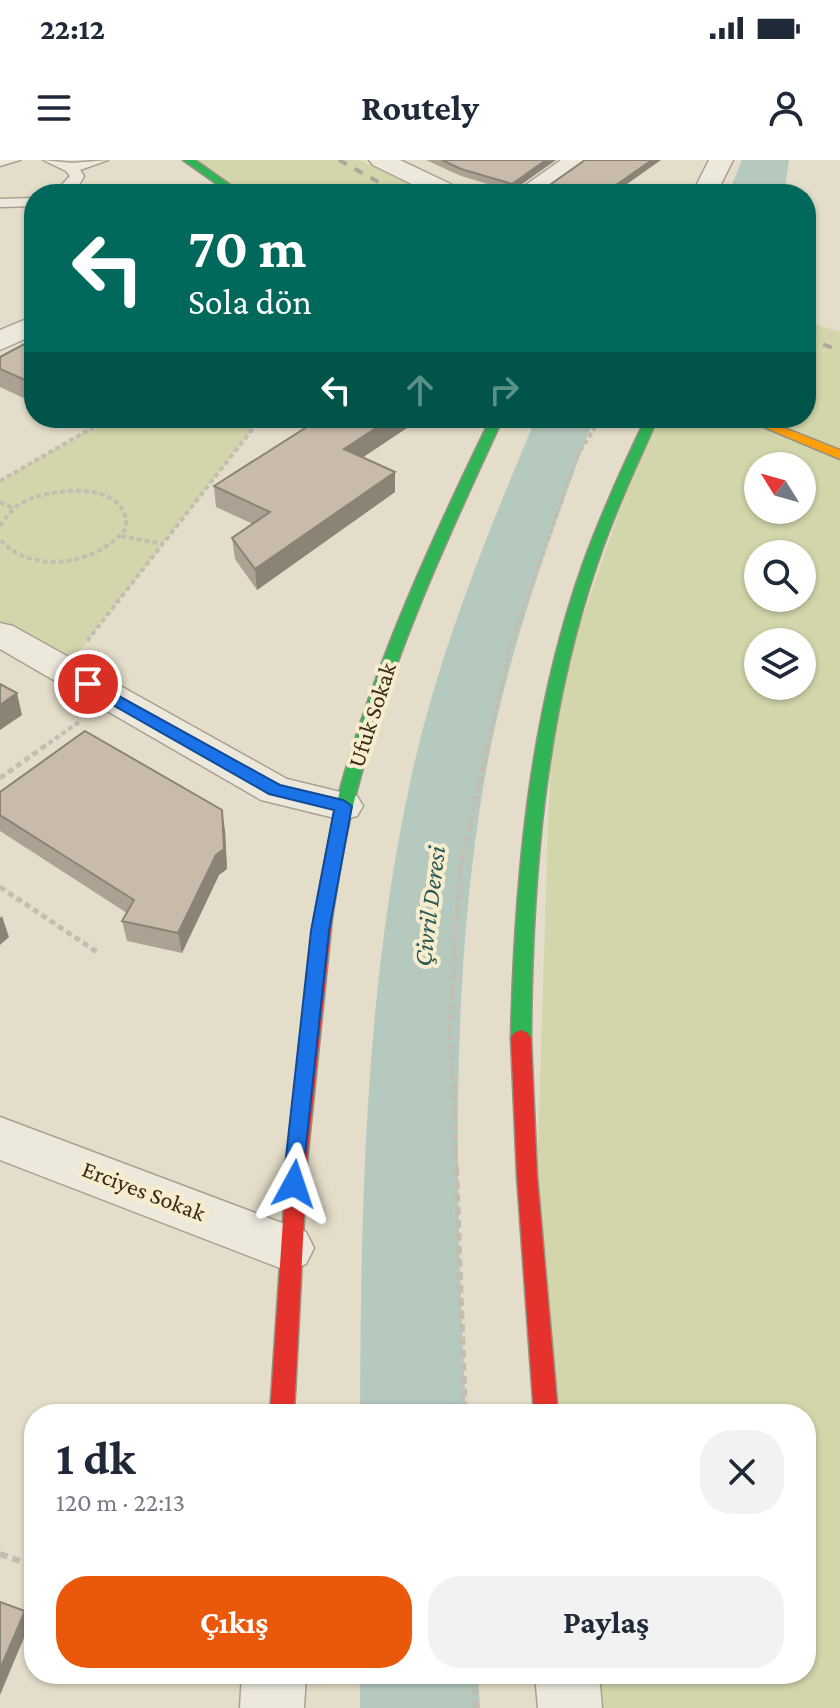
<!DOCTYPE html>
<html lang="tr">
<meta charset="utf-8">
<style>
body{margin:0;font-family:"Crimson Pro",serif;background:#f2f2f3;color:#1f2937;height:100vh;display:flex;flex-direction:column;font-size:30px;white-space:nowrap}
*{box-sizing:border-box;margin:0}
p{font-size:26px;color:#747a83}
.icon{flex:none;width:44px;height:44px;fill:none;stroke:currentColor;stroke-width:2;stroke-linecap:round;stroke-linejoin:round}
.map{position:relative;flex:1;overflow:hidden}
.drawer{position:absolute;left:24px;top:1244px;width:792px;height:280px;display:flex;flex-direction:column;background:#fff;border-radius:32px;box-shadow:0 2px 6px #0004}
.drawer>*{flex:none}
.guide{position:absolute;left:24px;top:24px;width:792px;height:244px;border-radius:32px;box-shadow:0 2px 6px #0004;background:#00695c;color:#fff;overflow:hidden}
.needle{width:52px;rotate:307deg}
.controls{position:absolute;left:744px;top:292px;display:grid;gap:16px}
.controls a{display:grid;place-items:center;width:72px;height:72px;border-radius:50%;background:#fff;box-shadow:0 2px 6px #0004;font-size:40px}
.pin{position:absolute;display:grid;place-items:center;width:68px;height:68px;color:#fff;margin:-34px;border:4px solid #fff;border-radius:50%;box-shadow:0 2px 8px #0007}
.me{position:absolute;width:88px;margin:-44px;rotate:5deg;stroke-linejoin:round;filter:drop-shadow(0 0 6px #0008)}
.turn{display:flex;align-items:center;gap:28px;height:168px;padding:0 32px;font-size:36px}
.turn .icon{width:104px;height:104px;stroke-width:2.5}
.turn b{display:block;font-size:56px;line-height:68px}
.lanes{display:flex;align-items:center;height:76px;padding:0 32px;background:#0003;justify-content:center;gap:40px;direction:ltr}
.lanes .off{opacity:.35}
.round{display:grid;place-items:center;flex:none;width:84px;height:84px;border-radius:32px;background:#f2f2f3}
.headline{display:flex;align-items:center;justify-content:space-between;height:136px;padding:0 32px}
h1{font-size:48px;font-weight:700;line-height:60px}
.action{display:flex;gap:16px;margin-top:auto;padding:16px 32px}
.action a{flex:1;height:92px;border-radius:32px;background:#ea580c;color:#fff;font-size:32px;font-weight:700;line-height:92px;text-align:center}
.action a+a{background:#f2f2f3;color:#1f2937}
.status{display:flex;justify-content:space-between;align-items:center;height:56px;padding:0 40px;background:#fff;direction:ltr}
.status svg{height:22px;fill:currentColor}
header{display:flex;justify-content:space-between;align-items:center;height:104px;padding:0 32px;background:#fff;font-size:36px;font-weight:700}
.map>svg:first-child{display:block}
</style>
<div class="status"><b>22:12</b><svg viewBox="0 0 49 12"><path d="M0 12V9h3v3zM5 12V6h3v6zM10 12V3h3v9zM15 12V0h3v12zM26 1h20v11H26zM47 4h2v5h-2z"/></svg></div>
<header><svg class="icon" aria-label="menu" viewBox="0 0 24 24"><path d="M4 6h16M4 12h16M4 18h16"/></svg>Routely<svg class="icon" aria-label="person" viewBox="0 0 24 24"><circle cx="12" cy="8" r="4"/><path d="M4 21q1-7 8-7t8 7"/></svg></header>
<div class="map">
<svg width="840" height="1548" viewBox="0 0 840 1548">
<rect width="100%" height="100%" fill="#e4ddc9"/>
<g fill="#d3d5aa" fill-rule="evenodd">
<polygon points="188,0 360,0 428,34 238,34"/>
<path d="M806,162L840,172V1548H570L567,1514H806V1254H546L534,1112L552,544L652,258H806ZM758,306H802V350H758ZM758,394H802V438H758ZM758,482H802V526H758Z"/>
<polygon points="109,258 261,258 64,510 0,474 0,321"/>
</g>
<polygon fill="#b5c9be" points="742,0 789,0 784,34 728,34"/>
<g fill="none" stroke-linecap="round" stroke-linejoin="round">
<g fill="#b5c9be" fill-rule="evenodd">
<path d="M536,258H594C549,377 506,496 484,622C449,831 456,1043 466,1254H360C361,1042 365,831 410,623C437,496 486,377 536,258Z"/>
<polygon points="360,1514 478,1514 480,1548 360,1548"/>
</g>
<defs>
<g id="lane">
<polygon points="0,0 20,0 0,6"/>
<path d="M43,0L72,3L108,0L80,10L84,16C76,32 70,34 53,34L70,16L66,11Z"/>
<polygon points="34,38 34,46 0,47 0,39"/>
</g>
<g id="street">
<polygon points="369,0 400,0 461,29 464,34 432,34 373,5"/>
<polygon points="561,0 589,0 542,34 513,34"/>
<polygon points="709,0 733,0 716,34 692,34"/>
<polygon points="34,156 34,175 0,190 0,170"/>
<polygon points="0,463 13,466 287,619 357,636 363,646 357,656 343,660 261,640 0,489"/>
<polygon points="0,957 306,1072 314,1088 306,1104 288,1111 0,1000"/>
<polygon points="242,1514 306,1514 304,1548 240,1548"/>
<polygon points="535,1514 599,1514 602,1548 538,1548"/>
</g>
<g id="fast">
<polygon points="183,0 195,0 243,34 231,34"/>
<path d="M491,258H503C447,378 392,498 358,626C346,670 339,714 332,758L323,765L317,763L314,758C322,714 330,670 341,626C377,498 433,377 491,258Z"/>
<path d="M646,258H658C636,306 614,354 597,404C545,556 532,718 531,878L528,883H514L511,878C515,718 529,556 583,404C601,354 623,306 646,258Z"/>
</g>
<polygon id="slow" points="742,258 759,258 840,290 840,299"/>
<g id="jam">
<polygon points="323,751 332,758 307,1001 294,1254 270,1254 287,1001 314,758"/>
<polygon points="521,870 528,873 531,878 537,1016 558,1254 534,1254 517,1016 511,878 514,873"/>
</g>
</defs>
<use href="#lane" stroke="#a9a193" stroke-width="3"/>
<use href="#street" stroke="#a9a193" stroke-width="3"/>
<use href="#fast" stroke="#999183" stroke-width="3"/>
<use href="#slow" stroke="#999183" stroke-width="3"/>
<use href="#jam" stroke="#999183" stroke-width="3"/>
<g stroke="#c4beb2" stroke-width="4" stroke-dasharray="5 3" stroke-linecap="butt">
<polyline points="0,321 109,258"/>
<polyline points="0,342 12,348"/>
<path d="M0,366C6,357 12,349 22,343C49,327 130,319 126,368C99,405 30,416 0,379"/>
<polyline points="121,376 163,384"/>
<polyline points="87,481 261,258"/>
<polyline points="42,588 79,562"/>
<polyline points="487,588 510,488 578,294 601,258"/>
</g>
<g stroke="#c4beb2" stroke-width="5" stroke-dasharray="6 4" stroke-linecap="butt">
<polyline points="0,618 45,586"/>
<polyline points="0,727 97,792"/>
<polyline points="456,1010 450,864 460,709 488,586"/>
</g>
<g stroke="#c4beb2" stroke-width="6" stroke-dasharray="8 5" stroke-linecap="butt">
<polyline points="456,1008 465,1254"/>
<polyline points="0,1394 34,1406"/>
<polyline points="474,1514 476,1548"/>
</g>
<use href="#lane" fill="#ece8dc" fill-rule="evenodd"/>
<use href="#street" fill="#ece8dc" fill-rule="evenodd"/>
<use href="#fast" fill="#30b455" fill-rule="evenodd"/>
<use href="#slow" fill="#ff9f0a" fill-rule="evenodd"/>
<use href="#jam" fill="#e5322d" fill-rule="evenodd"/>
<g stroke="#aba79c" stroke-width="4" stroke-dasharray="9 9" stroke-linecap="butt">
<polyline points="339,0 400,34"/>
<polyline points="806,179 840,190"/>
</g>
</g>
<g fill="#aca192">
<polygon points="426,0 556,0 512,31 461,16"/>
<polygon points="34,179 34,243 0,227 0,197"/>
<polygon points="363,298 395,312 395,332 257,430 235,399 232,378 253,364 216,347 214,326"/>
<polygon points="0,632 222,650 225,671 227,709 219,715 182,793 127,781 122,761 127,753 0,671"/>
</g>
<g fill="#8c8377">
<polygon points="546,0 556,0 512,31 512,24"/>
<polygon points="652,0 661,0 613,34 603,34"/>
<polygon points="391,258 422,258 344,310 344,289"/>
<polygon points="395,312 395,332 257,430 255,409"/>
<polygon points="17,533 22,555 0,570 0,545"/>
<polygon points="222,650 225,671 227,709 219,715 182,793 178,773 216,695"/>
<polygon points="2,756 9,777 0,785 0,758"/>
<polygon points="25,1451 31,1461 0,1535 0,1509"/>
</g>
<g fill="#c8bbaa" stroke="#8c8377" stroke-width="2">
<polygon points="442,0 546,0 512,24 461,9"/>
<polygon points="585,0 652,0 603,34 526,34 531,30 544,29"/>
<polygon points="34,179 34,224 0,209 0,197"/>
<polygon points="321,258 391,258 344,289 395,312 255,409 232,378 270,352 214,326"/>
<polygon points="0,524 17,533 0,545"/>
<polygon points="85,571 222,650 224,689 216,695 178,773 122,761 134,740 0,655 0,632"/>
<polygon points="0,1442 25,1451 0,1509"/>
</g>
<polygon fill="#1a73e8" stroke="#114b97" stroke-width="2" points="88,519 280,625 343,640 352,646 329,771 301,1031 294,1033 286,1031 283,1024 311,771 334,650 269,634 83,528 81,524"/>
<g text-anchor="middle" stroke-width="8" stroke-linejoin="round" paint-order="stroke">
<g font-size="24" fill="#382a1b" stroke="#f7edcd">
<text transform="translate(372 555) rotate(-72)" y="8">Ufuk Sokak</text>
<text transform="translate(144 1031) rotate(21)" y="8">Erciyes Sokak</text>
</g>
<g font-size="26" font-style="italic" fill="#295958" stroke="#f7edcd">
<text transform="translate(429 746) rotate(-83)" y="9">Çivril Deresi</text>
</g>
</g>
</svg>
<div class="controls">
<a><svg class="needle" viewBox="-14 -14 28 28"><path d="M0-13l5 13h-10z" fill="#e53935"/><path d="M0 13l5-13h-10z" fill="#747a83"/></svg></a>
<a><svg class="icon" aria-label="search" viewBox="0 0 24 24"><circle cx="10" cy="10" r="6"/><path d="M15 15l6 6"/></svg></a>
<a><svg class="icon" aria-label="layers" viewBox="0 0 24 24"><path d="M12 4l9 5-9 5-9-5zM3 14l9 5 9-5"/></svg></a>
</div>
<div class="pin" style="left:88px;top:524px;background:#d93025"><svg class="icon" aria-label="arrive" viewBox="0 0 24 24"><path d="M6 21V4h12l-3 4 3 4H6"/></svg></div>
<svg class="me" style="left:294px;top:1024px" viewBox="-20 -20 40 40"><path d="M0-17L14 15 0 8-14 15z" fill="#1a73e8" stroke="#fff" stroke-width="4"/></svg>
<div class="guide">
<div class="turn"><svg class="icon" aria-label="left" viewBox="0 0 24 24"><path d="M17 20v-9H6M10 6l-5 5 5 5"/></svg><div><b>70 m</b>Sola dön</div></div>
<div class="lanes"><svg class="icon" aria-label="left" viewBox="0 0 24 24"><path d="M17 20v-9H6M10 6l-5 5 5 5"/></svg><svg class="icon off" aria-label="ahead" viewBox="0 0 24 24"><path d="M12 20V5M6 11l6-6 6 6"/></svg><svg class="icon off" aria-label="right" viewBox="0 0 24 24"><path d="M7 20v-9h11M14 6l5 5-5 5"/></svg></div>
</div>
<section class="drawer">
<div class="headline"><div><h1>1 dk</h1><p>120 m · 22:13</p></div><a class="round"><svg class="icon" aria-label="close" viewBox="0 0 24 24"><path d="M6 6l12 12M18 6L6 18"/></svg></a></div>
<div class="action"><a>Çıkış</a><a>Paylaş</a></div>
</section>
</div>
